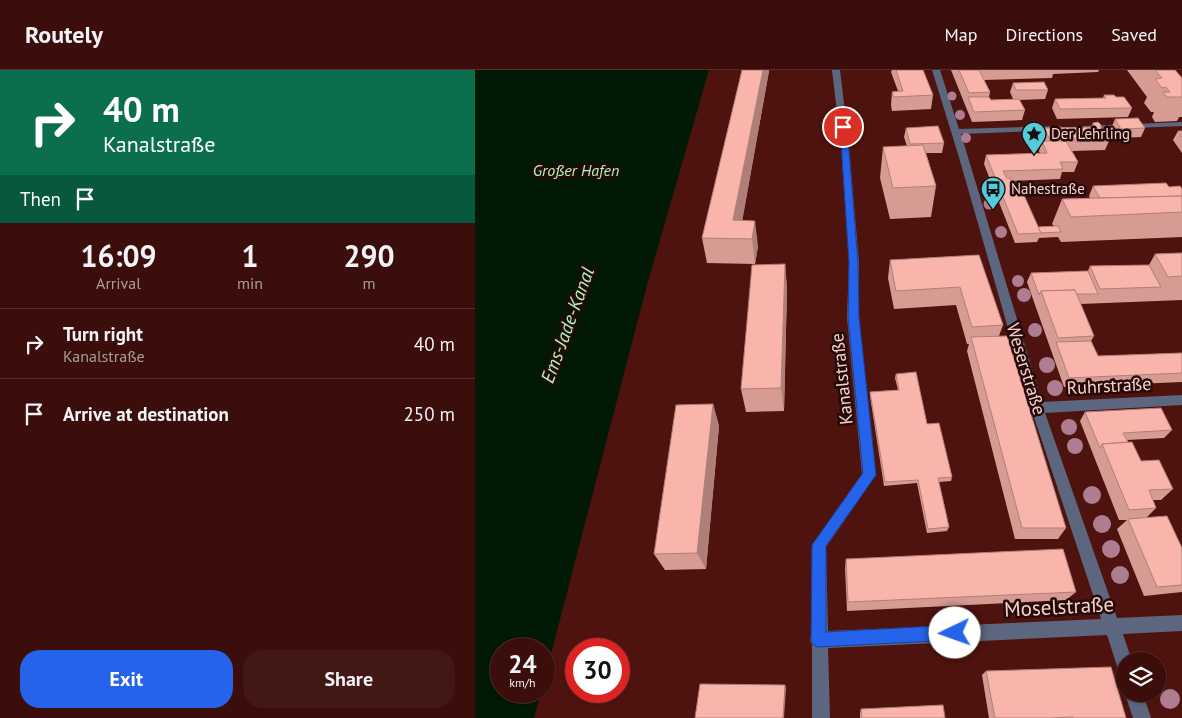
<!DOCTYPE html>
<meta charset="utf-8">
<style>
body{margin:0;font-family:"PT Sans",sans-serif;background:#421714;color:#f1f3f6;height:100vh;display:flex;flex-direction:column;font-size:19px;white-space:nowrap}
*{box-sizing:border-box;margin:0}
p{font-size:16px;color:#ac9c9d}
.icon{flex:none;width:28px;height:28px;fill:none;stroke:currentColor;stroke-width:2;stroke-linecap:round;stroke-linejoin:round}
.map{position:relative;flex:1;overflow:hidden}
.details{display:flex;flex-direction:column;background:#3b0e0b;width:475px}
.details>*{flex:none}
.top-card{background:#0b6e4f;color:#fff;overflow:hidden}
.controls{position:absolute;left:641px;top:582px;display:grid;gap:10px}
.controls a{display:grid;place-items:center;width:50px;height:50px;border-radius:50%;background:#3b0e0b;box-shadow:0 1px 4px #0004,0 0 0 1px #542e2c;font-size:25px}
.speed{position:absolute;left:15px;top:568px;display:flex;gap:10px;font-size:25px;font-weight:700;text-align:center}
.speed>*{display:grid;place-content:center;width:65px;height:65px;border-radius:50%;background:#3b0e0b;box-shadow:0 1px 4px #0004,0 0 0 1px #542e2c;line-height:1}
.speed small{font-size:12px;font-weight:400}
.speed .limit{border:8px solid #d22;background:#fff;color:#111}
.pin{position:absolute;display:grid;place-items:center;width:42px;height:42px;color:#fff;margin:-21px;border:2px solid #fff;border-radius:50%;box-shadow:0 1px 5px #0007}
.me{position:absolute;width:55px;margin:-28px;rotate:267deg;stroke-linejoin:round;filter:drop-shadow(0 0 4px #0008)}
.turn{display:flex;align-items:center;gap:18px;height:105px;padding:0 20px;font-size:22px}
.turn .icon{width:65px;height:65px;stroke-width:2.5}
.turn b{display:block;font-size:35px;line-height:42px}
.then{display:flex;align-items:center;height:48px;padding:0 20px;background:#0003;gap:10px;font-size:19px}
.eta{display:flex;justify-content:space-evenly;align-items:center;height:85px;text-align:center}
.eta b{font-size:30px;font-weight:700;line-height:35px}
.button{display:flex;gap:10px;margin-top:auto;padding:10px 20px}
.button a{flex:1;height:58px;border-radius:20px;background:#2563eb;color:#fff;font-size:20px;font-weight:700;line-height:58px;text-align:center}
.button a+a{background:#421714;color:#f1f3f6}
ul{padding:0;list-style:none}
li{display:flex;align-items:center;gap:15px;height:70px;padding:0 20px;border-top:1px solid #542e2c}
li div{flex:1}
li b{display:block;font-size:19px}
li em{font-style:normal}
header{display:flex;align-items:center;gap:30px;box-sizing:border-box;height:70px;padding:0 25px;background:#3b0e0b;border-bottom:1px solid #542e2c}
header strong{font-size:24px}
nav{display:flex;gap:28px;margin-inline-start:auto;font-size:18px}
main{display:flex;flex:1;min-height:0}
.map>svg:first-child{display:block}
</style>
<header>
<strong>Routely</strong>
<nav><a>Map</a><a>Directions</a><a>Saved</a></nav>
</header>
<main>
<section class="details">
<div class="top-card">
<div class="turn"><svg class="icon" aria-label="right" viewBox="0 0 24 24"><path d="M7 20v-9h11M14 6l5 5-5 5"/></svg><div><b>40 m</b>Kanalstraße</div></div>
<div class="then">Then<svg class="icon" aria-label="arrive" viewBox="0 0 24 24"><path d="M6 21V4h12l-3 4 3 4H6"/></svg></div>
</div>
<div class="eta">
<div><b>16:09</b><p>Arrival</p></div>
<div><b>1</b><p>min</p></div>
<div><b>290</b><p>m</p></div>
</div>
<ul>
<li><svg class="icon" aria-label="right" viewBox="0 0 24 24"><path d="M7 20v-9h11M14 6l5 5-5 5"/></svg><div><b>Turn right</b><p>Kanalstraße</p></div><em>40 m</em></li>
<li><svg class="icon" aria-label="arrive" viewBox="0 0 24 24"><path d="M6 21V4h12l-3 4 3 4H6"/></svg><div><b>Arrive at destination</b></div><em>250 m</em></li>
</ul>
<div class="button"><a>Exit</a><a>Share</a></div>
</section>
<div class="map">
<svg width="707" height="648" viewBox="0 0 707 648">
<rect width="100%" height="100%" fill="#4f130f"/>
<polygon fill="#021906" points="0,0 234,0 172,215 69,611 69,579 26,579 26,621 66,621 59,648 0,648"/>
<g fill="none" stroke-linecap="round" stroke-linejoin="round">
<g fill="#5c667e" fill-rule="evenodd">
<polygon points="357,0 365,0 374,76 384,193 384,247 401,405 351,477 353,561 626,549 556,338 483,84 457,0 465,0 484,59 585,56 589,58 585,60 486,64 567,332 707,325 707,335 570,343 642,548 707,545 707,561 648,564 657,591 650,591 650,604 644,602 632,565 353,578 355,648 337,648 337,575 335,570 337,565 337,475 387,404 372,247 374,193 366,76"/>
<polygon points="707,52 707,56 610,60 606,58 610,56"/>
<polygon points="650,624 668,624 676,648 658,648"/>
</g>
</g>
<g fill="#ae7d8f">
<circle cx="477" cy="26" r="4.5"/>
<circle cx="485" cy="45" r="5"/>
<circle cx="491" cy="68" r="5"/>
<circle cx="514" cy="134" r="5.5"/>
<circle cx="526" cy="162" r="6"/>
<circle cx="543" cy="211" r="6"/>
<circle cx="549" cy="225" r="7"/>
<circle cx="560" cy="260" r="7"/>
<circle cx="572" cy="295" r="8"/>
<circle cx="580" cy="318" r="8"/>
<circle cx="594" cy="357" r="8"/>
<circle cx="600" cy="376" r="8"/>
<circle cx="617" cy="425" r="9"/>
<circle cx="627" cy="454" r="9"/>
<circle cx="636" cy="479" r="9"/>
<circle cx="645" cy="505" r="9"/>
<circle cx="695" cy="629" r="10"/>
</g>
<g fill="#d69c93">
<polygon points="267,0 294,0 294,1 267,151 283,176 280,194 232,193 227,168"/>
<polygon points="417,0 448,0 458,25 456,39 417,41 416,35 417,22 423,21 416,2"/>
<polygon points="476,0 624,0 623,2 578,4 577,8 509,10 515,22 514,27 516,30 538,29 535,22 538,13 573,20 570,29 544,30 550,40 547,50 497,52"/>
<polygon points="652,0 700,0 707,8 707,47 704,47 702,51 680,52 677,47 679,42 676,42 669,33 672,27"/>
<polygon points="629,25 641,27 657,38 653,47 582,49 577,38 580,29 628,28"/>
<polygon points="640,49 670,58 666,67 642,68 636,59"/>
<polygon points="618,53 626,57 634,71 630,80 597,81 595,77 603,92 599,102 587,102 585,109 537,111 563,157 579,156 577,154 587,129 615,128 614,126 618,116 694,117 707,119 707,167 586,172 583,167 564,168 562,172 540,173 509,94 511,85 565,83 564,81 567,71 568,71 566,68 569,58 616,57"/>
<polygon points="431,58 469,73 467,83 451,83 461,116 456,147 415,149 405,108 408,77 432,76 429,67"/>
<polygon points="703,61 707,61 707,83 698,70"/>
<polygon points="707,183 707,230 605,234 619,266 616,271 623,286 707,283 707,312 589,317 552,212 556,203 613,201 615,196 674,195 680,184"/>
<polygon points="504,185 528,255 524,266 591,458 583,469 540,469 492,281 494,274 492,274 481,235 419,239 413,208 415,190"/>
<polygon points="310,194 312,219 309,341 271,342 266,319"/>
<polygon points="421,304 452,354 477,407 476,411 464,412 474,457 472,461 452,463 442,413 409,416 395,326 395,322 423,320 420,308"/>
<polygon points="238,334 244,356 231,499 190,500 179,484"/>
<polygon points="610,342 697,360 689,368 652,370 666,391 698,419 686,430 678,430 681,438 671,448 707,478 707,522 669,526 642,459 652,450 644,450 605,351"/>
<polygon points="371,489 601,522 591,530 372,541 370,498"/>
<polygon points="511,601 651,648 514,648 507,605"/>
<polygon points="386,639 470,648 385,648 385,643"/>
</g>
<g fill="#ae7f78">
<polygon points="288,0 294,0 294,1 264,169 258,150"/>
<polygon points="280,151 283,176 280,194 277,169"/>
<polygon points="310,194 312,219 309,341 306,318"/>
<polygon points="238,334 244,356 231,499 222,483"/>
<polygon points="310,615 311,618 309,648 308,648"/>
</g>
<g fill="#f9b5ab" stroke="#ae7f78">
<polygon points="267,0 288,0 258,150 280,151 277,169 227,168"/>
<polygon points="421,0 448,0 458,25 419,27 417,22 428,21"/>
<polygon points="484,0 504,0 515,22 494,23"/>
<polygon points="680,0 700,0 707,8 707,27 692,27 688,22 695,22 691,17 687,18 680,9 687,8"/>
<polygon points="569,12 573,20 541,20 538,13"/>
<polygon points="629,25 639,25 641,27 649,27 657,38 585,39 580,29 631,28"/>
<polygon points="493,27 514,27 516,30 544,29 550,40 499,42"/>
<polygon points="663,48 670,58 646,59 640,49"/>
<polygon points="623,52 626,55 626,57 634,71 601,72 599,68 574,68 569,58 619,57 618,53"/>
<polygon points="463,56 469,73 435,74 431,58"/>
<polygon points="703,61 707,61 707,67"/>
<polygon points="567,71 591,71 603,92 585,92 588,99 528,101 531,107 544,114 566,163 543,164 511,85 572,83"/>
<polygon points="448,75 461,116 418,118 408,77"/>
<polygon points="691,113 694,117 705,116 707,119 707,126 625,128 618,116"/>
<polygon points="707,126 707,142 596,147 587,129"/>
<polygon points="583,156 586,162 566,163 563,157"/>
<polygon points="707,183 707,206 693,207 680,184"/>
<polygon points="504,185 528,255 497,257 485,217 421,221 415,190"/>
<polygon points="310,194 306,318 266,319 277,195"/>
<polygon points="674,195 686,217 625,219 615,196"/>
<polygon points="613,201 623,224 601,224 600,220 566,221 564,225 556,203"/>
<polygon points="600,220 619,266 583,268 566,221"/>
<polygon points="532,266 591,458 547,458 496,267"/>
<polygon points="616,271 623,286 707,283 707,303 594,308 581,272"/>
<polygon points="441,302 452,354 464,353 477,407 463,408 474,457 453,459 443,410 410,412 395,322 424,320 421,304"/>
<polygon points="238,334 222,483 179,484 201,335"/>
<polygon points="686,338 697,360 648,363 653,372 627,374 625,378 610,342"/>
<polygon points="657,372 666,391 684,390 698,419 674,420 681,438 654,440 627,374"/>
<polygon points="692,446 707,478 707,515 682,517 653,449"/>
<polygon points="588,479 601,522 373,532 371,489"/>
<polygon points="636,597 651,648 598,648 598,647 574,648 520,648 511,601"/>
<polygon points="225,614 310,615 308,648 220,648"/>
<polygon points="468,635 470,648 387,648 386,639"/>
</g>
<polygon fill="#2563eb" stroke="#184099" points="365,55 372,57 383,193 384,247 401,405 351,476 351,562 480,555 485,558 488,563 485,568 480,570 343,577 338,575 336,570 337,475 388,403 373,247 374,193"/>
<defs>
<symbol id="sight-pin" viewBox="-11 -11 22 30"><path d="M0 17L-7.5 6A9.5 9.5 0 1 1 7.5 6Z" fill="#53cbdb" stroke="#240a08"/><path d="M0-6L1.8-2.2L6-1.7L2.9 1.2L3.7 5.4L0 3.3L-3.7 5.4L-2.9 1.2L-6-1.7L-1.8-2.2Z" fill="#111"/></symbol>
<symbol id="bus-pin" viewBox="-11 -11 22 30"><path d="M0 17L-7.5 6A9.5 9.5 0 1 1 7.5 6Z" fill="#53cbdb" stroke="#240a08"/><path d="M-5-6H5V4H4V6H2V4H-2V6H-4V4H-5ZM-3.5-4V0h7V-4ZM-3.5 1.2v1.5H-2V1.2ZM2 1.2v1.5H3.5V1.2Z" fill="#111"/></symbol>
</defs>
<g fill-rule="evenodd">
<use href="#sight-pin" x="545" y="50" width="28" height="38"/>
<use href="#bus-pin" x="504" y="105" width="28" height="38"/>
</g>
<g text-anchor="middle" stroke-width="5" stroke-linejoin="round" paint-order="stroke">
<g font-size="15" fill="#f9d2cc" stroke="#240a08" text-anchor="start">
<text x="576" y="69">Der Lehrling</text>
<text x="536" y="124">Nahestraße</text>
</g>
<g font-size="16" font-style="italic" fill="#aef6b8" stroke="#240a08">
<text x="101" y="106">Großer Hafen</text>
</g>
<g font-size="18" fill="#f9d2cc" stroke="#240a08">
<text transform="translate(551 299) rotate(73)" y="6">Weserstraße</text>
<text transform="translate(367 309) rotate(-96)" y="6">Kanalstraße</text>
<text transform="translate(634 316) rotate(-3)" y="6">Ruhrstraße</text>
</g>
<g font-size="19" font-style="italic" fill="#aef6b8" stroke="#240a08">
<text transform="translate(92 255) rotate(-70)" y="7">Ems-Jade-Kanal</text>
</g>
<g font-size="21" fill="#f9d2cc" stroke="#240a08">
<text transform="translate(584 537) rotate(-3)" y="7">Moselstraße</text>
</g>
</g>
</svg>
<div class="controls">
<a><svg class="icon" aria-label="layers" viewBox="0 0 24 24"><path d="M12 4l9 5-9 5-9-5zM3 14l9 5 9-5"/></svg></a>
</div>
<div class="speed"><div>24<small>km/h</small></div><div class="limit">30</div></div>
<div class="pin" style="left:368px;top:57px;background:#d93025"><svg class="icon" aria-label="arrive" viewBox="0 0 24 24"><path d="M6 21V4h12l-3 4 3 4H6"/></svg></div>
<svg class="me" style="left:480px;top:563px" viewBox="-20 -20 40 40"><circle r="19" fill="#fff"/><path d="M0-13L10 11 0 6-10 11z" fill="#2563eb"/></svg>
</div>
</main>
